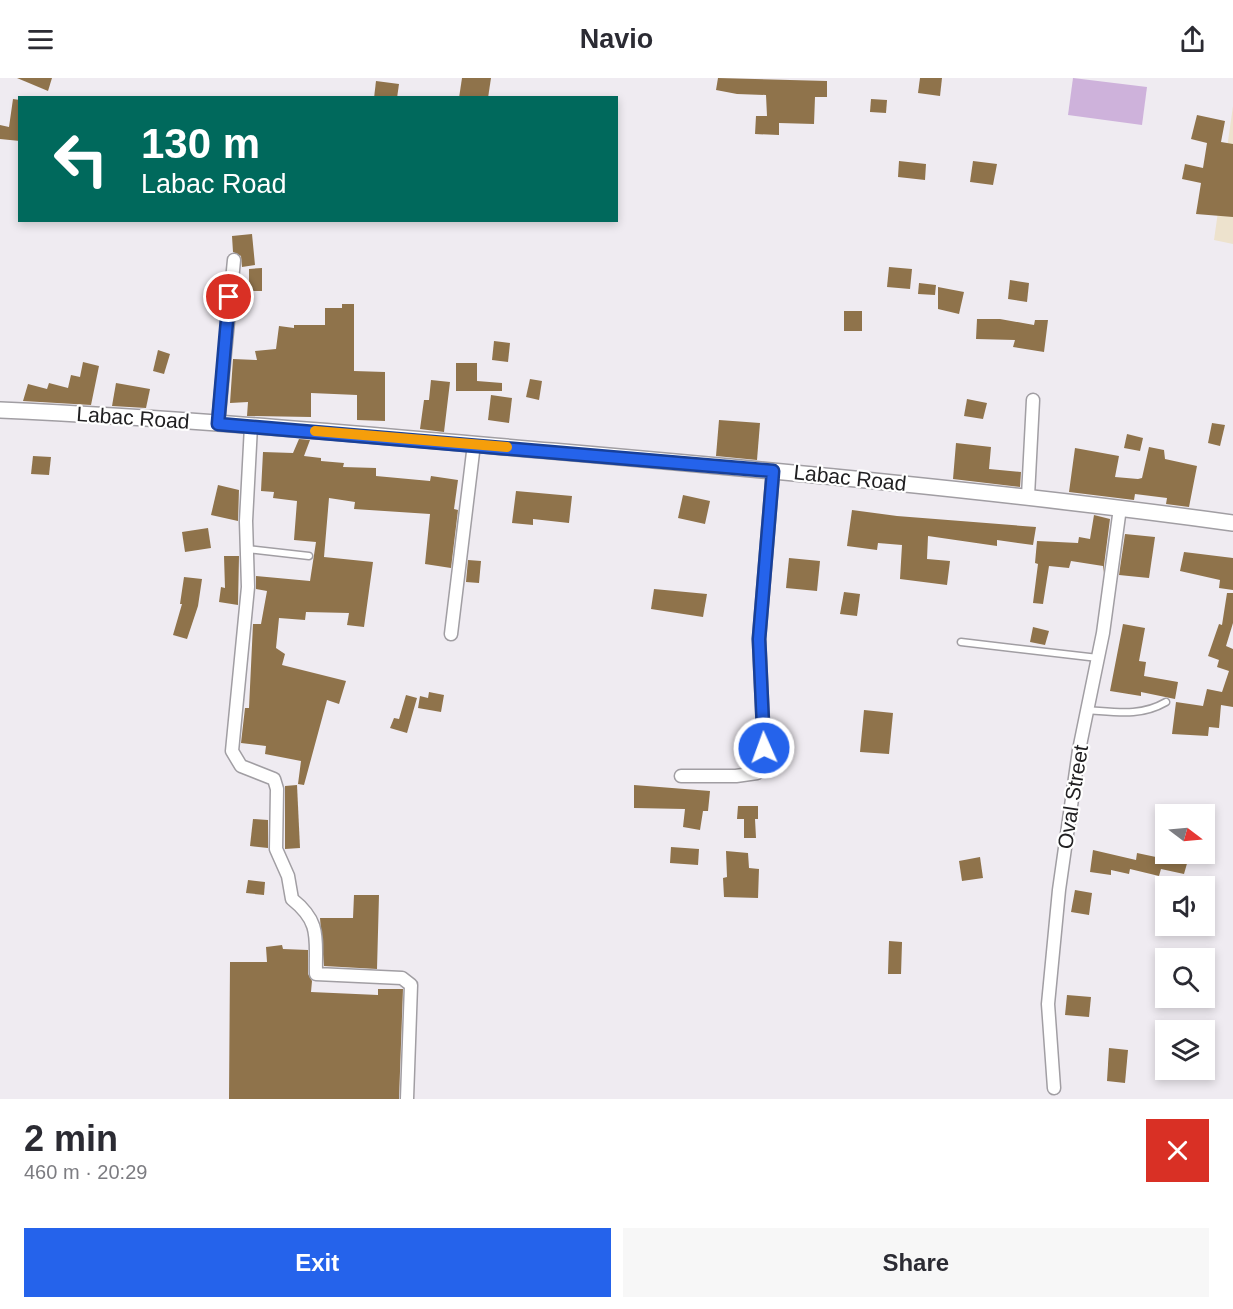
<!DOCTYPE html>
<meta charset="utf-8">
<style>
body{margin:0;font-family:Arial,sans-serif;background:#f7f7f7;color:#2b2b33;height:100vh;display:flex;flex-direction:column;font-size:22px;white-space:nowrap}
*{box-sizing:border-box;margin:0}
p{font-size:20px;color:#7c7c81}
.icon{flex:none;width:33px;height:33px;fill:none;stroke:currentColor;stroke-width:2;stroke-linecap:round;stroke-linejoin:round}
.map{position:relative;height:1021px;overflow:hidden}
.side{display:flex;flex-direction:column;background:#fff;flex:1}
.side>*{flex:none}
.top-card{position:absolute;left:18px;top:18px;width:600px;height:126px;border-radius:0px;box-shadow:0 3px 9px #0003;background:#00695c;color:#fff;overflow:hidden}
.needle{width:39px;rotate:106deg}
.tools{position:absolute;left:1155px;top:726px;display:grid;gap:12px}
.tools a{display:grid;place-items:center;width:60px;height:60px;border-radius:0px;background:#fff;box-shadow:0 3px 9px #0003;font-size:30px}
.pin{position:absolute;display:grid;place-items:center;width:51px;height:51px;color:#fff;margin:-26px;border:3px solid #fff;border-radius:50%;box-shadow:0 2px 6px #0007}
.me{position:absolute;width:66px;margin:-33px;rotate:358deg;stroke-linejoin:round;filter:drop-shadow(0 0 4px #0008)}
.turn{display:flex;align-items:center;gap:21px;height:126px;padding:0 24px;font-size:27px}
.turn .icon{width:78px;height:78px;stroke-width:2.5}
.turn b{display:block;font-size:42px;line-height:51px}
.round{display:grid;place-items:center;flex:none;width:63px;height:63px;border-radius:0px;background:#f7f7f7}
.overview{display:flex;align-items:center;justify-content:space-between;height:102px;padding:0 24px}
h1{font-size:36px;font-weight:700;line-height:45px}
.button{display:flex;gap:12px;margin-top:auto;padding:12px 24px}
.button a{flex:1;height:69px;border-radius:0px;background:#2563eb;color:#fff;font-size:24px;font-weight:700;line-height:69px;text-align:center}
.button a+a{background:#f7f7f7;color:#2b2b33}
header{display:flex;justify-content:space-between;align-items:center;height:78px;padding:0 24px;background:#fff;font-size:27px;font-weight:700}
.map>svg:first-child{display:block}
</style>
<header><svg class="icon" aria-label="menu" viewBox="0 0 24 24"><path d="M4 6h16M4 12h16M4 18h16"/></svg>Navio<svg class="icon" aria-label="share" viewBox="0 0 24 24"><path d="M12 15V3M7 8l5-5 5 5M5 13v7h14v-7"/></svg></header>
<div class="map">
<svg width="1233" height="1021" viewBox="0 0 1233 1021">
<rect width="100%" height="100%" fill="#efebf1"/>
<polygon fill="#ede2cd" points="1233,28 1233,166 1214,162"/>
<polygon fill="#ceb2db" points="1073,0 1147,9 1142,47 1068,37"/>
<g fill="#8f734b">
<polygon points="17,0 52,0 48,13"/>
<polygon points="462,0 491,0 488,20 459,20"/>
<polygon points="718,0 827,3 827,19 815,19 814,46 779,45 779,57 755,56 756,38 767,38 766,17 737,16 716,12"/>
<polygon points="920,0 942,0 940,18 918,15"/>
<polygon points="376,3 399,6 397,20 374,20"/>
<polygon points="13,21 20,22 20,63 0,61 0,47 9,49"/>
<polygon points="871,21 887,22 886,35 870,34"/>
<polygon points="1197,37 1225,43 1221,64 1233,66 1233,139 1196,136 1201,105 1182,101 1185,86 1203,90 1207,65 1191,61"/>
<polygon points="899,83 926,86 925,102 898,99"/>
<polygon points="973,83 997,86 993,107 970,104"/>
<polygon points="252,156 255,187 242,189 241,178 233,174 232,158"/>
<polygon points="889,189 912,191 910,211 887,209"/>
<polygon points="262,190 262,213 249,213 249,191"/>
<polygon points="1010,202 1029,205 1027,224 1008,221"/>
<polygon points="919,205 936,207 935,217 918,216"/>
<polygon points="938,209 964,214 959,236 938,231"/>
<polygon points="342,226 354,226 354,293 385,294 385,343 357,342 357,317 311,315 311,339 247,338 248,324 230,325 233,281 257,282 255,273 276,271 279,248 294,250 294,247 325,247 325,230 342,230"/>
<rect x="844" y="233" width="18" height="20"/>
<polygon points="977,241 1000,241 1034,247 1035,242 1048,242 1044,274 1013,269 1015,262 976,261"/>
<polygon points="494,263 510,265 508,284 492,282"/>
<polygon points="158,272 170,276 164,296 153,293"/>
<polygon points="83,284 99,288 91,327 23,323 28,306 47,311 49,305 68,310 71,297 80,299"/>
<polygon points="456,285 477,285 477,303 502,305 502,313 456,313"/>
<polygon points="530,301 542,303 539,322 526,319"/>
<polygon points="431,302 450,304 444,354 420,351 424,322 429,322"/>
<polygon points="116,305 150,311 146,330 112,328"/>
<polygon points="491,317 512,320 509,345 488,342"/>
<polygon points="967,321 987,325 983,341 964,338"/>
<polygon points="719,342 760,345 757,382 716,378"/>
<polygon points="1212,345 1225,347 1220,368 1208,365"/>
<polygon points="1127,356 1143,360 1140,373 1124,370"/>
<polygon points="299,361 310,362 304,378 321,380 321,383 344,385 343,389 376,390 376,398 430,403 431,398 458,402 454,431 458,432 451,490 425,486 430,436 354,431 355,424 329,420 324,479 373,484 364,549 347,547 349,535 306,534 305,542 279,540 276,570 285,576 282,587 346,603 339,626 327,622 304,707 298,706 301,683 265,676 266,668 241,665 245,630 249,630 253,546 261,546 267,513 256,511 256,498 310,503 316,464 294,462 297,423 273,420 274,414 261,413 263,374 293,375"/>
<polygon points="956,365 991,369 989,391 1021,394 1020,409 953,401"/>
<polygon points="1149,369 1164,372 1165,381 1197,388 1189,429 1166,426 1167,420 1135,416 1134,422 1069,414 1075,370 1119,378 1115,399 1138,401 1142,400"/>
<polygon points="33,378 51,379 49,397 31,396"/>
<polygon points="218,407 239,412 238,443 211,437"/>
<polygon points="516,413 572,418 569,445 533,441 533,447 512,445"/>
<polygon points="683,417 710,423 705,446 678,440"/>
<polygon points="852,432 897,438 1036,449 1033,467 997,462 997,468 928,458 927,481 950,483 947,507 900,501 902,467 878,465 877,472 847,468"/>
<polygon points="1094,437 1110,441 1103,495 1103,488 1071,483 1069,490 1049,488 1043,526 1033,525 1038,486 1035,485 1037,463 1078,465 1079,459 1090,461"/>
<polygon points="208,450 211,470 185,474 182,454"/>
<polygon points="1125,456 1155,459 1149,500 1119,497"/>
<polygon points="1184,474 1233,480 1233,512 1219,510 1220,502 1180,493"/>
<polygon points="224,478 239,478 238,527 219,524 221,509 225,510"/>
<polygon points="789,480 820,483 817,513 786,510"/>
<polygon points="468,482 481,483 479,505 466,504"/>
<polygon points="184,499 202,501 198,528 187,561 173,557 182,526 180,526"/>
<polygon points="654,511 707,516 703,539 651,531"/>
<polygon points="844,514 860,516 857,538 840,536"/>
<polygon points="1227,515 1233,515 1233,545 1226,568 1233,571 1233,629 1221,627 1219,650 1209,649 1208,658 1172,656 1176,624 1203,628 1207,611 1222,614 1229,593 1217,589 1219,582 1208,578 1219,546 1222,547"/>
<polygon points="1123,546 1145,550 1139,583 1146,584 1144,598 1178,604 1175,621 1141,614 1141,618 1110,613"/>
<polygon points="1033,549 1049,553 1045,567 1030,564"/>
<polygon points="429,614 444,617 441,634 418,630 420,618 428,620"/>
<polygon points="406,617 417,620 407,655 390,650 394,640 399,641"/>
<polygon points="864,632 893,635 889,676 860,674"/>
<polygon points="297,707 300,770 285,771 285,708"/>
<polygon points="634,707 710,713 708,733 703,733 700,752 683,749 685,731 634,730"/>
<polygon points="738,728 758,728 758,741 755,741 756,760 744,760 744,741 737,741"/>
<polygon points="253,741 268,742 268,770 250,768"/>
<polygon points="671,769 699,771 698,787 670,785"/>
<polygon points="1093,772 1136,782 1137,775 1170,782 1171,778 1188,782 1184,796 1161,791 1159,798 1130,791 1129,796 1111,792 1111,797 1090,794"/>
<polygon points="726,773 748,775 749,790 759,791 758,820 724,819 723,800 727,799"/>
<polygon points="980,779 983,800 962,803 959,783"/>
<polygon points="248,802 265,804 264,817 246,815"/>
<polygon points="1075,812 1092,815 1089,837 1071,834"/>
<polygon points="354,817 379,817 377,891 324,888 320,840 353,840"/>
<polygon points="889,863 902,864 901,896 888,896"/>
<polygon points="282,867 283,871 308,872 308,896 312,903 311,914 378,917 378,911 403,911 399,1021 229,1021 230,884 267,884 266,869"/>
<polygon points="1067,917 1091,919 1089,939 1065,937"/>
<polygon points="1109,970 1128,972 1125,1005 1107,1003"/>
</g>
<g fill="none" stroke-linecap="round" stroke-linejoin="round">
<defs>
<g id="service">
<polyline points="247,471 309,478"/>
<polyline points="961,564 1098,580"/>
<path d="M1087,632C1116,634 1140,639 1166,624"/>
</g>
<g id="minor">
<polyline points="218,346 234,182"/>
<path d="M251,348L246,443L248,509L232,673L241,688L274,701L277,711L276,771L288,798L292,821C322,845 315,861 316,896L402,900L411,907L407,1021"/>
<polyline points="1028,418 1033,322"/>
<polyline points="451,556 474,366"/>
<polyline points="681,698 736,698 757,695 761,690 764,670 759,561 773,393"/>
<polyline points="1054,1010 1048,926 1059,812 1079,672 1103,555 1120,430"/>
</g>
<path id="tertiary" d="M0,332C184,340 368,357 552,373C780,393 1007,414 1233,445"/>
</defs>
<use href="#service" stroke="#a19ea3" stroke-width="9"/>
<use href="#minor" stroke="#a19ea3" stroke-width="15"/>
<use href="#tertiary" stroke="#a19ea3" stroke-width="18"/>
<use href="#service" stroke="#fff" stroke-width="6"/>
<use href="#minor" stroke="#fff" stroke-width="12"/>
<use href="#tertiary" stroke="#fff" stroke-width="15"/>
</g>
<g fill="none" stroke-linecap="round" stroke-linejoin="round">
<defs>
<polyline id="route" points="229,219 218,346 773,393 759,561 764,670"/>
</defs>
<use href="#route" stroke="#184099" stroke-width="15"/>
<use href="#route" stroke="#2563eb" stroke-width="10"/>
<polyline stroke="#f59e0b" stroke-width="10" points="315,353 507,369"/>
</g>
<g text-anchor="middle" stroke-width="4.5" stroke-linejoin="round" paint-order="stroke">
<g font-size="21" fill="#212022" stroke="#fff">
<text transform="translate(133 340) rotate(4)" y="7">Labac Road</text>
<text transform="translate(850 400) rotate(6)" y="7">Labac Road</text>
<text transform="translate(1073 719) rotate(-81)" y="7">Oval Street</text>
</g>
</g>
</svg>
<div class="tools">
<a><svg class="needle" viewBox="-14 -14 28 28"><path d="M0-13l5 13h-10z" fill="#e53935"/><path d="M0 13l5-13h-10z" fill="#7c7c81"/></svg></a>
<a><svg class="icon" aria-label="sound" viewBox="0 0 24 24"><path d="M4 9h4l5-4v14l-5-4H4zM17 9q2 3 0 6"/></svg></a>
<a><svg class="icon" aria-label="search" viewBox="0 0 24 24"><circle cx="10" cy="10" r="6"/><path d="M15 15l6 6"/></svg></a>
<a><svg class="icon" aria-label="layers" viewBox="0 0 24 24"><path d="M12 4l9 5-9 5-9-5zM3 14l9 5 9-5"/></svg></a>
</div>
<div class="pin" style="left:229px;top:219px;background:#d93025"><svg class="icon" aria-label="arrive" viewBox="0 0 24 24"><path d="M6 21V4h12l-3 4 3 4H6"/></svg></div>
<svg class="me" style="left:764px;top:670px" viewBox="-20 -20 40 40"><circle r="17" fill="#2563eb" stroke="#fff" stroke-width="3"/><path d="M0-11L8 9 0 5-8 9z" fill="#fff"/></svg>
<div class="top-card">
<div class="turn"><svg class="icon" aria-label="left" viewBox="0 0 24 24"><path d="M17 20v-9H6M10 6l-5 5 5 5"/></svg><div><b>130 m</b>Labac Road</div></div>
</div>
</div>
<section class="side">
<div class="overview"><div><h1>2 min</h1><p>460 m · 20:29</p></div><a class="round" style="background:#d93025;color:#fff"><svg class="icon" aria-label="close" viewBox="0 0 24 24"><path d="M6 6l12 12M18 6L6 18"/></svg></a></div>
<div class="button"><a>Exit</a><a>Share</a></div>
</section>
